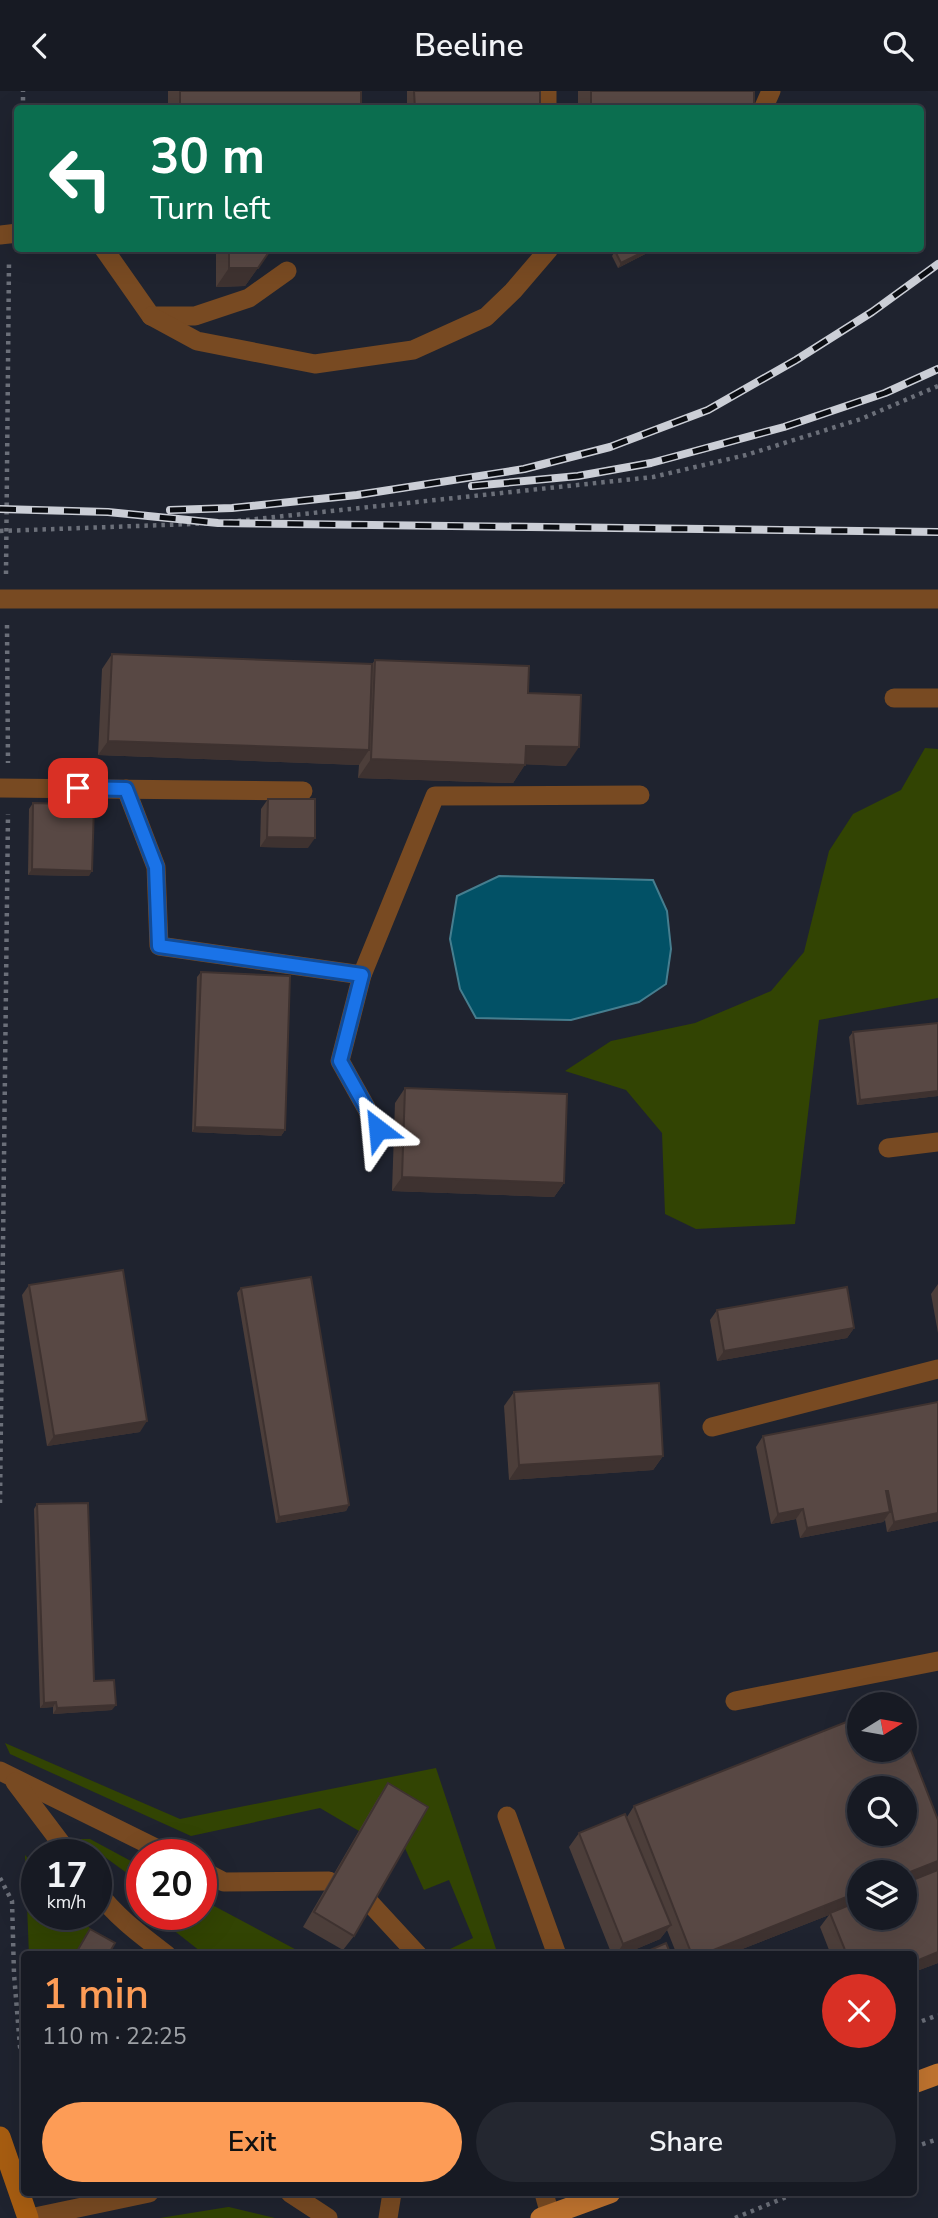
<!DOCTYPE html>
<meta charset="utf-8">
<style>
body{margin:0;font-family:"Nunito Sans",sans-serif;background:#242730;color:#f1f3f6;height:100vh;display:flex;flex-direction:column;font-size:26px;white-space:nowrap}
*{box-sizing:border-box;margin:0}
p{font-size:23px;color:#9ea1a6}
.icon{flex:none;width:38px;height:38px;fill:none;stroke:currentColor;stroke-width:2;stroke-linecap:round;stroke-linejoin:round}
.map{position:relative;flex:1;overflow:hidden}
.side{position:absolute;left:21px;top:1860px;width:896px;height:245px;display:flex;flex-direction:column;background:#171a23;border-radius:7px;box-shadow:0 7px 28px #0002,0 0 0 2px #363841}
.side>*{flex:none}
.guide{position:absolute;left:14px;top:14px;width:910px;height:147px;border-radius:7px;box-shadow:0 7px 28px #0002,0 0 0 2px #363841;background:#0b6e4f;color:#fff;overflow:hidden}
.needle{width:46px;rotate:79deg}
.buttons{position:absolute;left:847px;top:1601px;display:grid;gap:14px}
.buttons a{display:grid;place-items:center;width:70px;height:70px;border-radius:50%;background:#171a23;box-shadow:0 7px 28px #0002,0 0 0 2px #363841;font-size:35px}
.speed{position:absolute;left:21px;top:1748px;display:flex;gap:14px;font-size:35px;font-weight:700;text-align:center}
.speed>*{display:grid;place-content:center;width:91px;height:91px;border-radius:50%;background:#171a23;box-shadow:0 7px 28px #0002,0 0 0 2px #363841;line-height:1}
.speed small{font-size:18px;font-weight:400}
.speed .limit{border:10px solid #d22;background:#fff;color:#111}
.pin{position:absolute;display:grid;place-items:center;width:60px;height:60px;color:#fff;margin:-30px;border-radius:14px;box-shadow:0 4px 10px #0006}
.me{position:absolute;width:77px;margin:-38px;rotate:331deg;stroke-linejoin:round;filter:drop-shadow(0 0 5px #0008)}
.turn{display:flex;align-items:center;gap:24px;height:147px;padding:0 21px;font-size:32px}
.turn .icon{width:91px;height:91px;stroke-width:2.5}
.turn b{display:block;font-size:49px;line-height:60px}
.round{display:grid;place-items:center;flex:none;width:74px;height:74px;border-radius:37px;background:#242730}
.headline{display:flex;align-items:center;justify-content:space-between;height:119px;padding:0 21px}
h1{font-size:42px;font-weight:600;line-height:52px;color:#fd9c56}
.button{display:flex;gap:14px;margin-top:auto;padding:14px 21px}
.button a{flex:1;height:80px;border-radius:42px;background:#fd9c56;color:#111;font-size:28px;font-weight:600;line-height:80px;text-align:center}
.button a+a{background:#242730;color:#f1f3f6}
header{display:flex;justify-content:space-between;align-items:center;height:91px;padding:0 21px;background:#171a23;font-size:32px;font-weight:600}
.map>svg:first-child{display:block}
</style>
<header><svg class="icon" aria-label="back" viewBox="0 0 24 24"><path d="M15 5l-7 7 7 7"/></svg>Beeline<svg class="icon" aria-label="search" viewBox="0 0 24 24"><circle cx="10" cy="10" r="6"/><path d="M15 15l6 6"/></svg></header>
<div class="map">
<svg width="938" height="2127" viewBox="0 0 938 2127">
<rect width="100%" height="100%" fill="#1f232f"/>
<g fill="#324403">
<polygon points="925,657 938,658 938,907 819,929 795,1133 696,1138 665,1123 662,1042 626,999 565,980 611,950 695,932 771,900 804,861 829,760 853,723 901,699"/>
<polygon points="5,1652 180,1728 436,1677 498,1864 453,1864 450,1858 473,1847 449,1789 424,1799 404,1755 359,1740 320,1717 191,1745 10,1663"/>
<polygon points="80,1748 90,1748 142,1776 142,1793"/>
<polygon points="25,1764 37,1777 37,1824 78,1824 114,1864 29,1864"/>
<polygon points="201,1808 306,1864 205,1864 167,1834 166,1824 201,1824"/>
<polygon points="229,2116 275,2127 160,2127 228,2116"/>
</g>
<polygon fill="#025166" stroke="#467e8f" stroke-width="2" points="499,785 653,789 667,820 671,858 666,893 639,911 571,929 476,927 460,898 450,848 457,805"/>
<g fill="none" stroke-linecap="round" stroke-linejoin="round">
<g stroke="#6b6f79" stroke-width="4.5" stroke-dasharray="3.5 5" stroke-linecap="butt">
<polyline points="23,18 23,0"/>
<polyline points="0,440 218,432 653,386 746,364 861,328 938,295"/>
<polyline points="6,483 9,170"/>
<polyline points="7,534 8,672"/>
<polyline points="0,1412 8,723"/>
<polyline points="0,1787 12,1810 14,1883 20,1956 24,1960"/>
<polyline points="914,1933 938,1924"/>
<polyline points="914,2056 938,2048"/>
<polyline points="735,2127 796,2102"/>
</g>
<g stroke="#784a22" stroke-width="19">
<polyline points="547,0 547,18"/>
<polyline points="763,18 771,0"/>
<polyline points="0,144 18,142"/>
<polyline points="104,158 151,225 195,225 249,207 287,180"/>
<polyline points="151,225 197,250 315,273 413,259 486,226 513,200 549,158"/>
<polyline points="0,508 938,508"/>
<polyline points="894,607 938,607"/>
<polyline points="0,697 303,700"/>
<polyline points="126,698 156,776 159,855 362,884 435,705 640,704"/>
<polyline points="362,884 340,970 378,1038"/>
<polyline points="888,1057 938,1051"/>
<polyline points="712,1336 938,1278"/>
<polyline points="735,1610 938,1570"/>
<polyline points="0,1680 170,1764"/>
<polyline points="15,1691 70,1764"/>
<polyline points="507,1725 557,1864"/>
<polyline points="201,1779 224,1791 329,1790"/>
<path d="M96,1799C116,1826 141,1844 167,1864"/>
<polyline points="370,1812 418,1864"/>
<polyline points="290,2102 328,2127"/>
<polyline points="544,2102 550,2124"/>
<polyline points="30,2127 149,2102"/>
<polyline points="388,2127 392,2102"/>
</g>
<polyline stroke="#a75d11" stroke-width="21" points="0,2046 28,2127"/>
<g stroke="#bf732f" stroke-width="21">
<polyline points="914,1992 938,1983"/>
<polyline points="541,2127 610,2102"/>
</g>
<defs>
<g id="rail">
<polyline points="472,395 578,385 651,372 784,336 885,302 938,278"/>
<polyline points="0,418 108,421 218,432 938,441"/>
<polyline points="170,419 232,417 357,404 524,378 610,356 708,319 796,269 872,221 938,173"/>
</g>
</defs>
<use href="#rail" stroke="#cbced6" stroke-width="8"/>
<use href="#rail" stroke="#0b0d12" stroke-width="5" stroke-dasharray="16" stroke-linecap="butt"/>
</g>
<g fill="#4c3e3a">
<rect x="168" y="0" width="193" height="18"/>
<rect x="407" y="0" width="133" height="18"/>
<rect x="578" y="0" width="176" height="18"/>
<polygon points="216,158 271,158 245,195 216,196"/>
<polygon points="655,158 618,177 612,165 615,160"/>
<polygon points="112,563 372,573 375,569 528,602 566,675 525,673 513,692 358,687 359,674 98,664 102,578"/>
<polygon points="268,708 308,757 260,756 261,718"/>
<polygon points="33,712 89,785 28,784 29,718"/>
<polygon points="201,881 285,1039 281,1045 192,1041 197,886"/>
<polygon points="938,932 938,1005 857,1014 849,946 853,941"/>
<polygon points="405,997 564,1092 554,1106 392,1100 395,1012"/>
<polygon points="938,1193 938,1242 931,1203"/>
<polygon points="29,1194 140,1341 47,1355 22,1204"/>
<polygon points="241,1197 349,1414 346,1420 276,1432 237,1202"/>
<polygon points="717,1219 854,1237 847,1247 717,1270 710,1229"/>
<polygon points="514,1301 663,1365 653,1379 509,1389 504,1315"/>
<polygon points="938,1311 938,1430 887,1441 885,1429 883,1431 800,1447 796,1428 771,1433 756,1356 763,1345"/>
<polygon points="37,1413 94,1590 112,1619 53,1623 53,1616 40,1617 34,1418"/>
<polygon points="388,1692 354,1845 343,1859 303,1836 378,1707"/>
<polygon points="634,1715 938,1729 938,1872 914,1881 914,1864 831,1864 820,1836 829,1824 727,1864 677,1864 667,1839 660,1848 622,1864 612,1864 569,1756 579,1742 627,1726"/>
</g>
<g fill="#3e3230">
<polygon points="649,158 655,158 618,177 621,172"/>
<polygon points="229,177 258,177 245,195 216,196"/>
<polygon points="108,650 369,659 359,674 98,664"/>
<polygon points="526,655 579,656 566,675 514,673"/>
<polygon points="371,668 525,674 513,692 358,687"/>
<polygon points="267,746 315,747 308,757 260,756"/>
<polygon points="32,778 92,780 89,785 28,784"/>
<polygon points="938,1000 938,1005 857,1014 860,1009"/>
<polygon points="195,1036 285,1039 281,1045 192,1041"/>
<polygon points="402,1086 564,1092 554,1106 392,1100"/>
<polygon points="854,1237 847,1247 717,1270 724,1260"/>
<polygon points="147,1330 140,1341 47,1355 54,1345"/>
<polygon points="663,1365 653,1379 509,1389 519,1374"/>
<polygon points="349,1414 346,1420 276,1432 279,1426"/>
<polygon points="803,1418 796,1428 771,1433 778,1423"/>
<polygon points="890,1421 883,1431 800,1447 807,1437"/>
<polygon points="938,1422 938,1430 887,1441 894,1431"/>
<polygon points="56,1611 53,1616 40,1617 44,1612"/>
<polygon points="116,1614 112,1619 53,1623 57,1617"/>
<polygon points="938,1770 938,1781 905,1794 905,1783"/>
<polygon points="859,1801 859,1812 830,1822 829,1824 727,1864 701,1864"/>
<polygon points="671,1834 660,1848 622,1864 616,1864 623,1853"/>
<polygon points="938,1861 938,1872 914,1881 914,1871"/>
</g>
<g fill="#584844" stroke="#3e3230" stroke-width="2" fill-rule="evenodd">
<rect x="180" y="0" width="181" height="18"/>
<polygon points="414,0 540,0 540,18 415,18"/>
<rect x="591" y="0" width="163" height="18"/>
<polygon points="229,158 271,158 258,177 229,177"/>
<polygon points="620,158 649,158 621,172 615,160"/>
<polygon points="112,563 372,573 369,659 108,650"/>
<polygon points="375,569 529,575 528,602 581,604 579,656 526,655 525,674 371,668"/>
<polygon points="268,708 315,708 315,747 267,746"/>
<polygon points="33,712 94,714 92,780 32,778"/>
<polygon points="201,881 290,885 285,1039 195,1036"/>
<polygon points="938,932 938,1000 860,1009 853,941"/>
<polygon points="405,997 567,1003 564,1092 402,1086"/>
<polygon points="123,1179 147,1330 54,1345 29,1194"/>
<polygon points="311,1186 349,1414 279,1426 241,1197"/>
<polygon points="847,1196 854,1237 724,1260 717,1219"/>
<polygon points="659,1292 663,1365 519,1374 514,1301"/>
<polygon points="938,1311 938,1422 894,1431 888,1400 886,1400 890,1421 807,1437 803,1418 778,1423 763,1345"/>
<polygon points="88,1412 94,1590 114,1589 116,1614 57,1617 56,1611 44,1612 37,1413"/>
<path d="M859,1626V1659H905V1644L938,1729V1770L905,1783V1782H859V1801L701,1864H692L634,1715ZM859,1698H905V1743H859Z"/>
<polygon points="388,1692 428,1716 354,1845 314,1821"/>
<polygon points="625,1723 671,1834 623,1853 579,1742"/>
<polygon points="938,1779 938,1861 914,1871 914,1864 847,1864 830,1822 859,1810 859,1827 905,1827 905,1792"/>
<polygon points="90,1838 115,1852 108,1864 79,1864 76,1862"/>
<polygon points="666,1852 671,1864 639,1864"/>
</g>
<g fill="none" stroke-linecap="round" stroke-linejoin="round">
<defs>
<polyline id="route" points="78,697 126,698 156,776 159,855 362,884 340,970 378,1038"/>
</defs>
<use href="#route" stroke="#114b97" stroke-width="18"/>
<use href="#route" stroke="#1a73e8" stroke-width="12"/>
</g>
</svg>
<div class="buttons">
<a><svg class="needle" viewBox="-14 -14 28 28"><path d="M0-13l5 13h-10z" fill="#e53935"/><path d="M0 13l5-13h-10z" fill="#9ea1a6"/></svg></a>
<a><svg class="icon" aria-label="search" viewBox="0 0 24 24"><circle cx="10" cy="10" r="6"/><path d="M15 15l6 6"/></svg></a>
<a><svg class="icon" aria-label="layers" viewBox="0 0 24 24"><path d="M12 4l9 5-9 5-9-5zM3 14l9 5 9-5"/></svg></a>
</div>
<div class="speed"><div>17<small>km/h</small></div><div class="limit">20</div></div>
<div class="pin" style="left:78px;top:697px;background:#d93025"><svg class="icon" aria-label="arrive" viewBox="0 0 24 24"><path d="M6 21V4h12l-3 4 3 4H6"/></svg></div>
<svg class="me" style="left:378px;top:1038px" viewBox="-20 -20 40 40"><path d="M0-17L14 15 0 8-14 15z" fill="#1a73e8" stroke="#fff" stroke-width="4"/></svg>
<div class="guide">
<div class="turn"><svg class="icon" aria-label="left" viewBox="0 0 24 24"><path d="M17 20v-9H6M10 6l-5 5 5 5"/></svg><div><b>30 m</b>Turn left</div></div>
</div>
<section class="side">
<div class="headline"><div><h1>1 min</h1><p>110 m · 22:25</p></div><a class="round" style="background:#d93025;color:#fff"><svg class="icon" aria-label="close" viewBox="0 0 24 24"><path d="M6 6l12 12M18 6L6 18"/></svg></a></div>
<div class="button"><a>Exit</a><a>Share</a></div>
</section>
</div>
